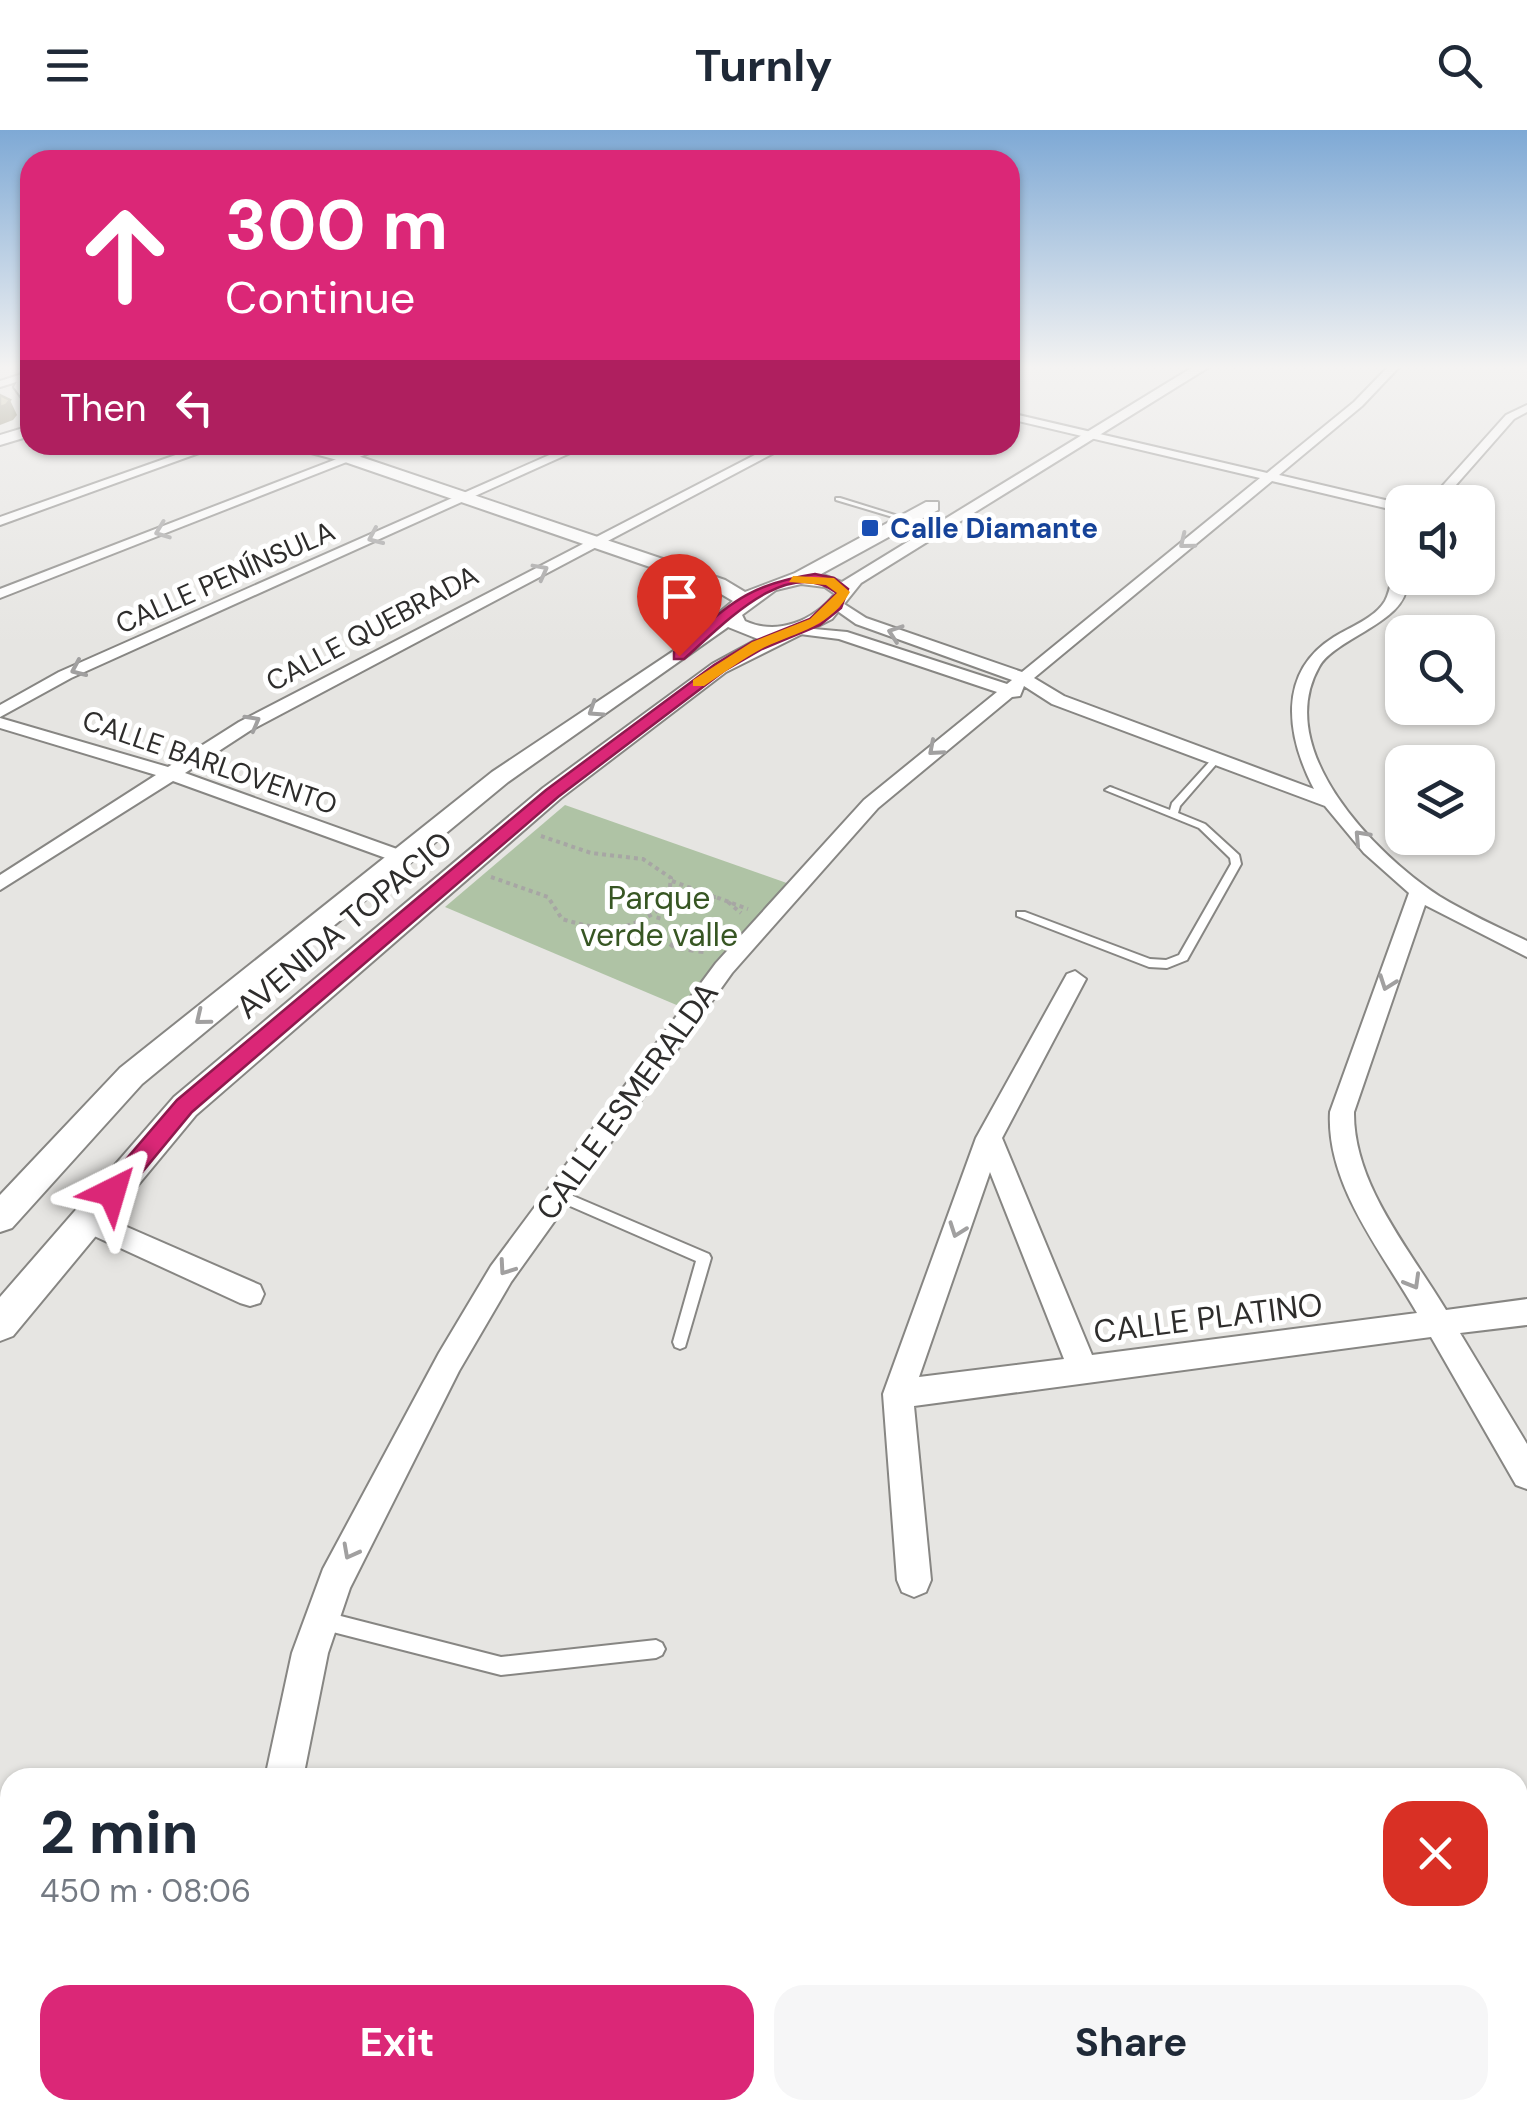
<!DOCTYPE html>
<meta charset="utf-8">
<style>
body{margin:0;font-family:"DM Sans",sans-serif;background:#f6f6f7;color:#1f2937;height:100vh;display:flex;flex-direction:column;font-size:38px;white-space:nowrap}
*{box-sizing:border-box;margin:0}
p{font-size:32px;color:#747a83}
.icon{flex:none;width:55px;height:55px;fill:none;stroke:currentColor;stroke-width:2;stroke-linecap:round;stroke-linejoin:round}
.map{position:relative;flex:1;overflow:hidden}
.panel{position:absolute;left:0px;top:1638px;width:1528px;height:352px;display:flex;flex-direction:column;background:#fff;border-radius:30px 30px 0 0;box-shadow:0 2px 8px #0004}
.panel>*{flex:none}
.banner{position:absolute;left:20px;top:20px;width:1000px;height:305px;border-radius:30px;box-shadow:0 2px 8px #0004;background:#db2777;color:#fff;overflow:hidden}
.fabs{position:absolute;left:1385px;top:355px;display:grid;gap:20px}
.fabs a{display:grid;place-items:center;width:110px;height:110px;border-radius:20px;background:#fff;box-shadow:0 2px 8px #0004;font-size:50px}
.pin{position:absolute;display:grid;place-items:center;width:85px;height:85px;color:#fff;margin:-102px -42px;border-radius:50% 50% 50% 0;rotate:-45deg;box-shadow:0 0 10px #0007}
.pin .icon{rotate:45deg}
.me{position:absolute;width:110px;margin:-55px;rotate:40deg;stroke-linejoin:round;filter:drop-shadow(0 0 8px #0008)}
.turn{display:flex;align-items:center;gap:35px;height:210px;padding:0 40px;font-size:45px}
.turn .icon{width:130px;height:130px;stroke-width:2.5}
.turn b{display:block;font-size:70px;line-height:85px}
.then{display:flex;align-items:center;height:95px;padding:0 40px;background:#0003;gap:20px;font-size:38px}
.round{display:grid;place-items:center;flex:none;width:105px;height:105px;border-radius:30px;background:#f6f6f7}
.head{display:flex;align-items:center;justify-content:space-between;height:170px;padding:0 40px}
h1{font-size:60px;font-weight:700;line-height:75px}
.action{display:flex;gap:20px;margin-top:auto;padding:20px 40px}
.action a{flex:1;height:115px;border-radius:30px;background:#db2777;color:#fff;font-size:40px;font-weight:700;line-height:115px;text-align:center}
.action a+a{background:#f6f6f7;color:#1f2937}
header{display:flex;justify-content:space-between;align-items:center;height:130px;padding:0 40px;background:#fff;font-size:45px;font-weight:700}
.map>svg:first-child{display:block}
</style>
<header><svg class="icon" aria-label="menu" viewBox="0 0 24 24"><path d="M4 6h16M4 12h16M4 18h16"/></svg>Turnly<svg class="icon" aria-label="search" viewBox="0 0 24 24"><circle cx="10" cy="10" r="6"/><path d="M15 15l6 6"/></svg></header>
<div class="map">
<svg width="1527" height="1989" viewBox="0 0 1527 1989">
<rect width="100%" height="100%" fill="#e6e5e2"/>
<polygon fill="#afc3a5" points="565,675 798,757 686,879 445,777"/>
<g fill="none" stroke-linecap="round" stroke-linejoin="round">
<defs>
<g id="service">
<polygon points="836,368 840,368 911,390 906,391 836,370"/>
<polygon points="1215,628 1219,631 1180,676 1178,683 1205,694 1239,725 1241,734 1187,830 1167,838 1149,837 1017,786 1017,782 1025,782 1150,829 1166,830 1179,825 1231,734 1230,728 1199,698 1105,660 1110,657 1113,658 1170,680 1172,673 1212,629"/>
<polygon points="559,1060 709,1124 711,1128 685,1217 680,1219 675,1217 673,1212 696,1131 554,1069 552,1065 554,1061"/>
<polygon points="325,1482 501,1527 656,1510 662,1513 665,1519 662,1525 656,1528 501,1545 325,1500 319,1497 316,1491 319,1485"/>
</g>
<g id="minor">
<path d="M1388,237H1399L1362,276L1279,345L1402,374V382L1272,351L1034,548L1064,566L1314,659C1287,607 1276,543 1334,507C1350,497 1375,488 1385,471C1391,460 1392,445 1395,433L1402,429C1402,438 1406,444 1406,448C1415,490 1335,507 1319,537C1272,620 1375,724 1439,766C1467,783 1497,797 1527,811V827L1425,775L1354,982C1353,1054 1410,1120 1446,1180L1527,1169V1195L1460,1203L1527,1314V1359L1516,1355L1431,1207L914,1276L931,1450L926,1462L914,1467L902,1462L897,1450L883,1264L976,1008L1067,844L1075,841L1086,849L1002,1008L1092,1225L1417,1183C1382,1122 1326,1055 1330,982L1409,763L1364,723L1325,676L1052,574L1024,556L1020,566L1012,567L878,678L732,843L511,1152L459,1241L350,1458L328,1523L303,1648H265L292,1523L323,1439L439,1223L491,1136L716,833L864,670L997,562L839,509L792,503V497L847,502L1007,554L1012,550L856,494L829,475L841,472L866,488L1022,542L1260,348L1010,289V283L1267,343L1354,272ZM990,1042L1064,1229L919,1247Z"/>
<polygon points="22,244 26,249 0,257 0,251"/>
<polygon points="1527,275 1527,282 1514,289 1441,372 1428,372 1506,285"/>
<polygon points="204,315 221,315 0,395 0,387"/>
<polygon points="373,315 390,315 0,468 0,459"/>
<polygon points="572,315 588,315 71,548 0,587 0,575 59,542"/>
<polygon points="774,315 789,315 251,600 185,643 408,723 408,731 394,731 173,651 0,760 0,745 156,645 0,598 0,588 168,637 239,592"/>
<polygon points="88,1080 260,1155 264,1164 260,1173 250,1176 240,1173 79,1099 75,1091 79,1083"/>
<polygon points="1527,1793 1527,1833 1518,1835 1518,1795"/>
<polygon points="217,1980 261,1980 259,1989 215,1989"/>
<polygon points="495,1980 587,1980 583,1989 491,1989"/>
</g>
<g id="tertiary">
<polygon points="24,237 30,237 30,279 14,257"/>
<path d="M1193,237H1209L861,453L832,489L726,542L561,668L196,985L13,1206L0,1211V1167L174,967L543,658L712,534L758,509L728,497L508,652L142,954L12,1098L0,1102V1065L120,938L492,642L672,522L733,471L711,458L345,332L281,315H311L355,325L725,450L745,462L795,443L926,372H938V380L821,444L842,452ZM801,454L825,457L835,464C813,491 778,506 745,491L742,485L776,460Z"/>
<polygon points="30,296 30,306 0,315 0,305"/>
</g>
</defs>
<use href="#service" stroke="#878683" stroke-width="4"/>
<use href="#minor" stroke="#878683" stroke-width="4"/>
<use href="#tertiary" stroke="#878683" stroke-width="4"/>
<g stroke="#a7a6a4" stroke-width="4" stroke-dasharray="4 4" stroke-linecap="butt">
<path d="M491,747L548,767L562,789C608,803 629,803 668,773L671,748L643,729L591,723L538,705"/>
<polyline points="672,751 748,779"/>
<polyline points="728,772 741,783"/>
<polyline points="666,778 687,768 716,767"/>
<polyline points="659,786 656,797 664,810"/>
<polyline points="625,798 656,810"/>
</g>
<g stroke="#a7a6a4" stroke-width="5" stroke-dasharray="5 5" stroke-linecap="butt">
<polyline points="650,808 666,814"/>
<polyline points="662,808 676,818 707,822"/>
</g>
<use href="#service" fill="#fff" fill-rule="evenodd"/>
<use href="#minor" fill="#fff" fill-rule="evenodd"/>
<use href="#tertiary" fill="#fff" fill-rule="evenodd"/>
</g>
<polygon fill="#7f7a5e" points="10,270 17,285 13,290 0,295 0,277"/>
<polygon fill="#b6af86" stroke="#7f7a5e" stroke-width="2.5" points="0,265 10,270 6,275 0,277"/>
<defs><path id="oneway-chevron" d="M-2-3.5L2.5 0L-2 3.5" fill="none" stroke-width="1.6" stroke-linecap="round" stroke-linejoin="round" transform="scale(2.5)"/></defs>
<g stroke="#a1a0a0">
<use href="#oneway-chevron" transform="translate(162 401) rotate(159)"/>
<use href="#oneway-chevron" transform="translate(375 407) rotate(156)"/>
<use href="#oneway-chevron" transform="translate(1186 412) rotate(141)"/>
<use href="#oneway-chevron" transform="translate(541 441) rotate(-28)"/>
<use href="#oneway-chevron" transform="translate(895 503) rotate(-161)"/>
<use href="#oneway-chevron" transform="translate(78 539) rotate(156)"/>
<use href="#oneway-chevron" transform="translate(595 580) rotate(147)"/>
<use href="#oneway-chevron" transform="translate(253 592) rotate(-29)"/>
<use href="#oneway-chevron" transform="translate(935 619) rotate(139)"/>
<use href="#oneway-chevron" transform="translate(1361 707) rotate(-133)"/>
<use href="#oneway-chevron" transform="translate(1387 853) rotate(110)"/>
<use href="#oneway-chevron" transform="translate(202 888) rotate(141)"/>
<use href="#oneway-chevron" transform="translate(957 1100) rotate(110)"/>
<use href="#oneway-chevron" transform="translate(506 1138) rotate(125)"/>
<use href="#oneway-chevron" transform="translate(1413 1152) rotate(60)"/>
<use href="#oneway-chevron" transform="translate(350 1422) rotate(118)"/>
</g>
<linearGradient id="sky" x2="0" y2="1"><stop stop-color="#7ea9d5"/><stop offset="0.46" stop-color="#f4f3f2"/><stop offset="1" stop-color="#f4f3f2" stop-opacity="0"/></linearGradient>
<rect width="1527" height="515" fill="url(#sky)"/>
<path fill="#db2777" stroke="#8e194d" stroke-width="2.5" d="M815,444L834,448L848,459L841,478L820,495L762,519L724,541L558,667L192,982L120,1069H104L100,1062L104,1055L177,970L546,660L714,535L752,512L810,489L837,463C786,424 720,498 684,529H674V522C728,477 743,455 815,444Z"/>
<path fill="#f59e0b" d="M793,446L834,448L850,462C831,496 798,502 765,517C744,528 724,543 704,556H693V550L752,512L810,489L837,463L826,455L789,452Z"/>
<rect fill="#1a4fb4" stroke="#fff" stroke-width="4" x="860" y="388" width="20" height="20" rx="5"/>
<g text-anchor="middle" stroke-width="10" stroke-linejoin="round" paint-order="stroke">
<g font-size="28" font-weight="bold" fill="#164399" stroke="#fff" text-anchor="start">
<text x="890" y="408">Calle Diamante</text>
</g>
<g font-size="28" fill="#2e2d2c" stroke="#fff">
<text transform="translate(225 447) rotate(-24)" y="10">CALLE PENÍNSULA</text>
<text transform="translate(372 498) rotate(-28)" y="10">CALLE QUEBRADA</text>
<text transform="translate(210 632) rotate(19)" y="10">CALLE BARLOVENTO</text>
</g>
<g font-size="32" fill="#375623" stroke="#fff">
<text x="659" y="779">Parque<tspan x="659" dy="37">verde valle</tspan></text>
</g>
<g font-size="32" fill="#2e2d2c" stroke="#fff">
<text transform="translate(344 795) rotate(-40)" y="11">AVENIDA TOPACIO</text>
<text transform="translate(627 971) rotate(-54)" y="11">CALLE ESMERALDA</text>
<text transform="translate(1208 1188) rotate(-7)" y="11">CALLE PLATINO</text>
</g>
</g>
</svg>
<div class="fabs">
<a><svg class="icon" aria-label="sound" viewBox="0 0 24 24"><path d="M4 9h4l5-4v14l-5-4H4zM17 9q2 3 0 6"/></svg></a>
<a><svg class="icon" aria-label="search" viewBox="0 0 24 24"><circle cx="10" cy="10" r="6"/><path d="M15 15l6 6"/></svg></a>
<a><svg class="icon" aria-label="layers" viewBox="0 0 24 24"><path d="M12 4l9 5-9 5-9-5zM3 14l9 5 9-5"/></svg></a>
</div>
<div class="pin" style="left:679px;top:526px;background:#d93025"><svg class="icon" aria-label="arrive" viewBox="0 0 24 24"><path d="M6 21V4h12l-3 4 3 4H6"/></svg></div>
<svg class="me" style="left:112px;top:1062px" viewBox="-20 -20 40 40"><path d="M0-17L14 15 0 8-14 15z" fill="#db2777" stroke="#fff" stroke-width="4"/></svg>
<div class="banner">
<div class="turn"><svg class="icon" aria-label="ahead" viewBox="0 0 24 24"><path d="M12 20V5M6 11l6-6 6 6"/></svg><div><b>300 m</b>Continue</div></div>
<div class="then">Then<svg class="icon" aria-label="left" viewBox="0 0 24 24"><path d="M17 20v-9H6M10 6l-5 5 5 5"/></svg></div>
</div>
<section class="panel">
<div class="head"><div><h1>2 min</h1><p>450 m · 08:06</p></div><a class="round" style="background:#d93025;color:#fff"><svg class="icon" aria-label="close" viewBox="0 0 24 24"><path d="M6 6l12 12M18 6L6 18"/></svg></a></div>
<div class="action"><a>Exit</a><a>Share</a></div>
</section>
</div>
